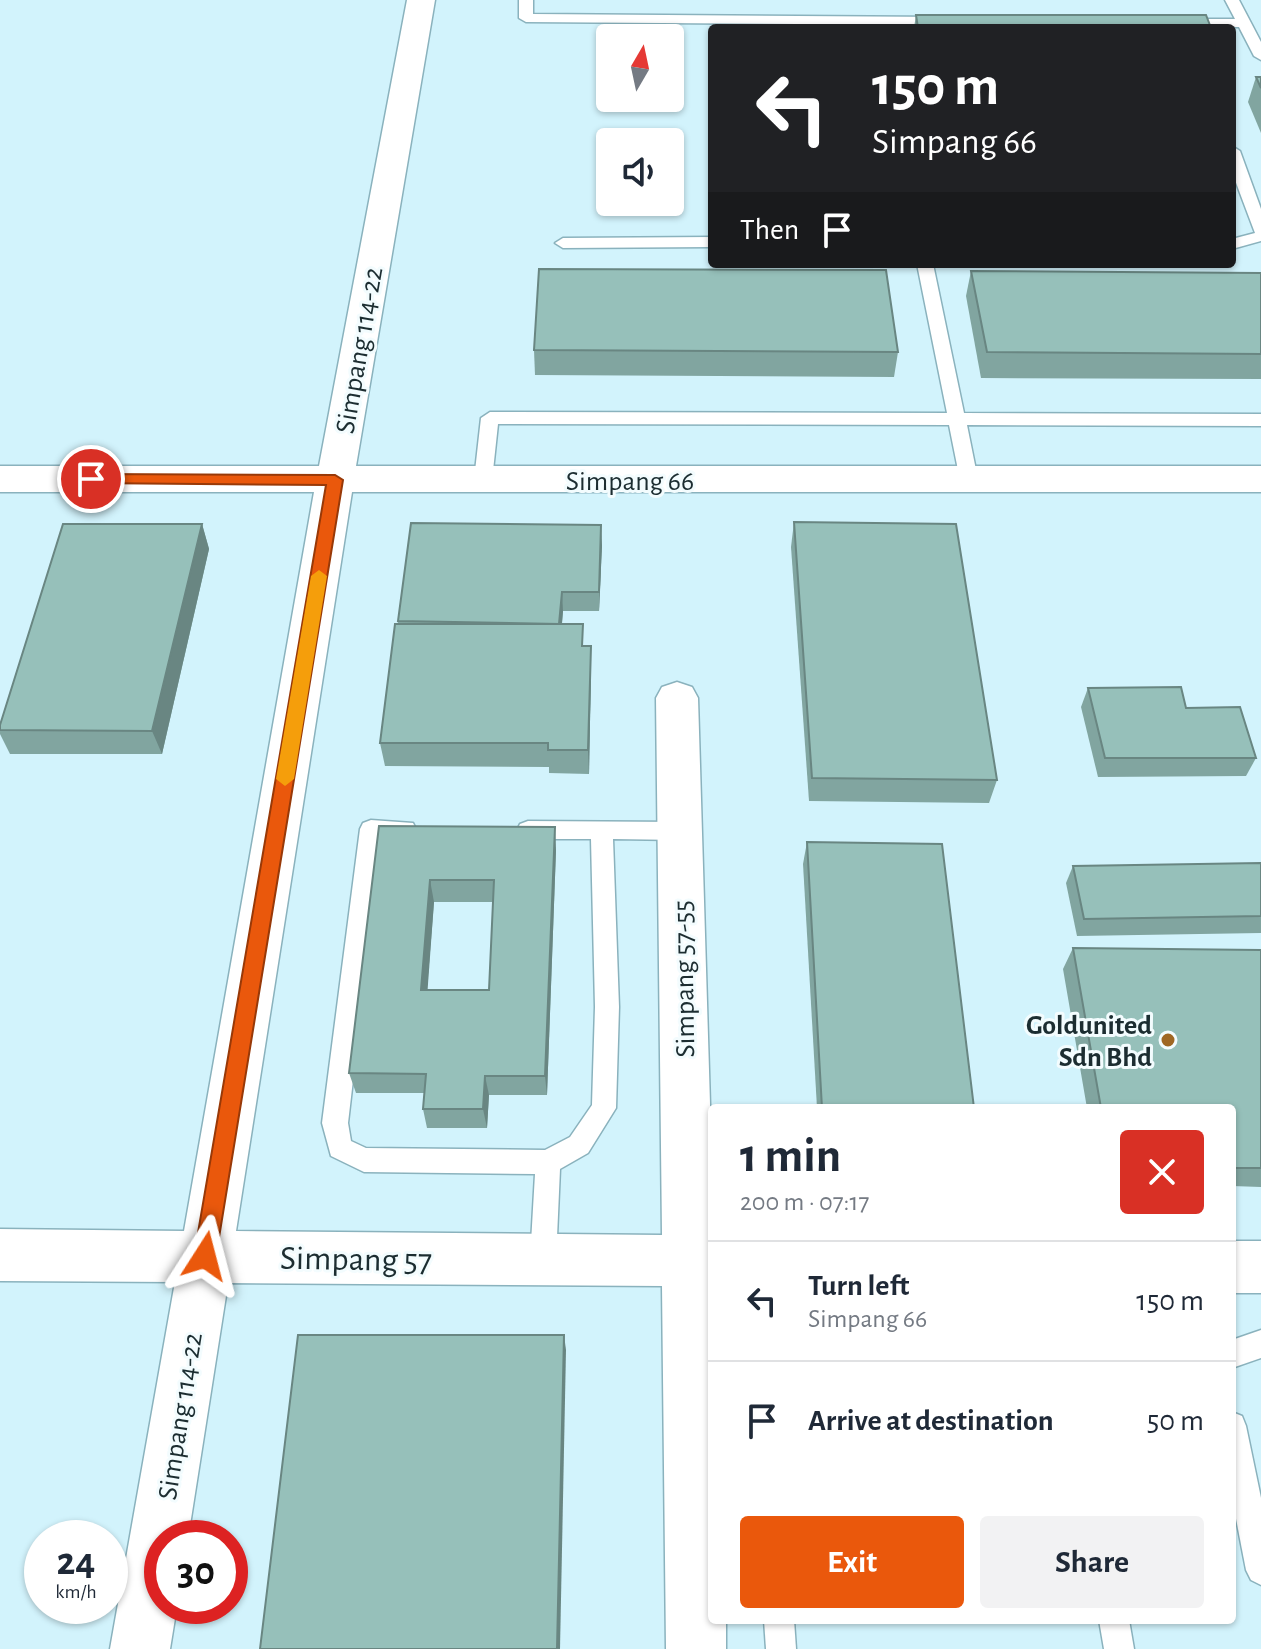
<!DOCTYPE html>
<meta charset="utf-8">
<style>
body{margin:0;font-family:"Alegreya Sans",sans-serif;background:#f2f2f3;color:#1f2937;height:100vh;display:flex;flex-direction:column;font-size:30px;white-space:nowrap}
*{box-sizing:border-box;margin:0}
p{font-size:26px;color:#747a83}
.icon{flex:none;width:44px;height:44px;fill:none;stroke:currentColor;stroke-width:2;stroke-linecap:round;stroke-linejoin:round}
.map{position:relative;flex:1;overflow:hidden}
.details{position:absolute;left:708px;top:1104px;width:528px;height:520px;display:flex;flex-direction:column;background:#fff;border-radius:8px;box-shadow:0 2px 6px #0004}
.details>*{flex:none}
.top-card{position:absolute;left:708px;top:24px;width:528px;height:244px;border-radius:8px;box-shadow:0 2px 6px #0004;background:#202124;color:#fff;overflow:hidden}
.needle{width:52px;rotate:9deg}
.controls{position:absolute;left:596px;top:24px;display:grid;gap:16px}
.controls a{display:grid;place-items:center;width:88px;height:88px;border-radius:8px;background:#fff;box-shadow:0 2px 6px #0004;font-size:40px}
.speed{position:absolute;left:24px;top:1520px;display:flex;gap:16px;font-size:40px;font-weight:700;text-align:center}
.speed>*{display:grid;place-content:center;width:104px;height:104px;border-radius:50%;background:#fff;box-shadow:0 2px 6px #0004;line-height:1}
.speed small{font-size:20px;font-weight:400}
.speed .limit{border:12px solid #d22;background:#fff;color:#111}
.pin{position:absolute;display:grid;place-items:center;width:68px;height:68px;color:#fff;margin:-34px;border:4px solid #fff;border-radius:50%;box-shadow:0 2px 8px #0007}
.me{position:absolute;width:88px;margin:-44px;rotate:9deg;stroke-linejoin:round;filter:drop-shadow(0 0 6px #0008)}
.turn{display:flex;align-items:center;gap:28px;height:168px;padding:0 32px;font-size:36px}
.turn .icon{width:104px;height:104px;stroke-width:2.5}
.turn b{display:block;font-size:56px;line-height:68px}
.then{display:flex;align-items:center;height:76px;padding:0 32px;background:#0003;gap:16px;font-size:30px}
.round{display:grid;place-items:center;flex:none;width:84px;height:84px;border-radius:8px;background:#f2f2f3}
.summary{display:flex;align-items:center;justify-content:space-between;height:136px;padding:0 32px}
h1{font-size:48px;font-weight:700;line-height:60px}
.cta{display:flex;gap:16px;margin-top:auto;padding:16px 32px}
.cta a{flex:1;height:92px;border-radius:8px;background:#ea580c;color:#fff;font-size:32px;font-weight:700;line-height:92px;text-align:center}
.cta a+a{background:#f2f2f3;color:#1f2937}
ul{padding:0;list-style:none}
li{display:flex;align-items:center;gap:24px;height:120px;padding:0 32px;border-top:2px solid #e0e1e3}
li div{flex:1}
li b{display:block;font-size:30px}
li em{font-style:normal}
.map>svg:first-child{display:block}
</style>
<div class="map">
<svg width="1261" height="1649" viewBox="0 0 1261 1649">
<rect width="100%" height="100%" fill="#d2f3fc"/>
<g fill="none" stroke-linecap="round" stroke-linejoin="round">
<defs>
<g id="lane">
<polygon points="519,0 533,0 533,14 942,17 949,21 942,25 526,22 519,18"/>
<polygon points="1225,0 1239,0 1261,42 1261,60 1254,56 1239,27 1181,27 1174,23 1181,19 1235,19"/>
<polygon points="1232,146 1240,151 1261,209 1261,241 1232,249 1232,239 1255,233 1232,172"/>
<polygon points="712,237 712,247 563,248 555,243 563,238"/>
<polygon points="917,264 933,264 964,413 1261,414 1261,426 967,425 978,480 969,486 960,480 949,425 498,424 492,480 483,486 474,480 481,418 490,412 947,413"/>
<polygon points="371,820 413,823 416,829 413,835 381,838 348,1123 351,1141 366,1148 545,1150 570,1137 592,1105 595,1007 591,839 528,839 520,836 517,830 520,824 528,821 680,822 688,825 691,831 688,837 680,840 613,839 619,1007 616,1108 588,1153 560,1169 556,1260 552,1269 543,1273 534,1269 530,1260 535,1174 364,1172 331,1156 322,1123 360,829 363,823"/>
<polygon points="1261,1330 1261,1358 1232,1368 1232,1340"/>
<polygon points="1232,1412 1242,1416 1246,1426 1261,1498 1261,1585 1251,1580 1246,1570 1232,1498"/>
<polygon points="764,1620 794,1620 796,1649 766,1649"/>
<polygon points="1099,1620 1129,1620 1134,1649 1104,1649"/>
</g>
<g id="street">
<polygon points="407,0 435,0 356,466 1261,466 1261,492 352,492 236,1231 662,1235 656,698 662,687 677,682 692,687 698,698 712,1172 712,1620 726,1620 726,1649 666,1649 662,1286 228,1283 188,1538 162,1538 162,1606 177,1606 170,1649 110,1649 175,1282 0,1281 0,1229 184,1231 314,492 0,492 0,466 319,466"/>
<rect x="1232" y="1241" width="29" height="52"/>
</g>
</defs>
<use href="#lane" stroke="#8ab2bd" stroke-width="3"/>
<use href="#street" stroke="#8ab2bd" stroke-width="3"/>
<use href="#lane" fill="#fff" fill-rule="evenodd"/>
<use href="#street" fill="#fff" fill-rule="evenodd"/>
</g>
<g fill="#81a5a0" fill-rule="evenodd">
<polygon points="916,15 1211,28 914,28"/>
<polygon points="1256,77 1261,77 1261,133 1248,102"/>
<polygon points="971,271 1261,273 1261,379 981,378 966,296"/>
<polygon points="534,350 898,352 894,377 535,375"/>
<polygon points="794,522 997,780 989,803 809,801 791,547"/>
<polygon points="202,524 209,549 162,754 10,754 0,734 0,725"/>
<polygon points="602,545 599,611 563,611 562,624 584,646 591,646 591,670 589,774 549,773 549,767 385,766 380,743 398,621"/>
<polygon points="1088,688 1186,708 1256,758 1246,776 1098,777 1081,707"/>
<path d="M379,826L556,850L547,1095H489L487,1128H427L423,1109L424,1093H356L349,1073ZM434,902H493L489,990H427Z"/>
<polygon points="807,842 974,1108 817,1108 803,864"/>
<polygon points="1261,863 1261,933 1077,936 1066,883 1073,866"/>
<polygon points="1073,948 1261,950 1261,1187 1232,1186 1232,1108 1087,1108 1063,969"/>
</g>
<g fill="#698682">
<polygon points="202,524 209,549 162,754 152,731"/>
<polygon points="601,525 602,545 599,611 599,592"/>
<polygon points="562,592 563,611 560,643 559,624"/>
<polygon points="591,646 591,670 589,774 588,750"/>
<polygon points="555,827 556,850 547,1095 545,1076"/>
<polygon points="430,880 434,902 426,1011 421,990"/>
<polygon points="485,1076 489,1095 487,1128 483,1109"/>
<polygon points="564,1335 566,1350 560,1649 557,1649"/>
</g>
<g fill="#96c0ba" stroke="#698682" stroke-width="2" fill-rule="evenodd">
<polygon points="916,15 1206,15 1211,28 918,28"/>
<polygon points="1256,77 1261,77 1261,88"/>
<polygon points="539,269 886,270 898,352 534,350"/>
<polygon points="971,271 1261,273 1261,354 987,352"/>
<polygon points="794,522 956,524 997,780 812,778"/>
<polygon points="411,523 601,525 599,592 562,592 559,624 398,621"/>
<polygon points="63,524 202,524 152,731 0,730 0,725"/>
<polygon points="395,624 583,624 582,646 591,646 588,750 548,750 548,743 380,743"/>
<polygon points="1181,687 1186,708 1240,707 1256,758 1105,758 1088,688"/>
<path d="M379,826L555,827L545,1076H485L483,1109H423L426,1074L349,1073ZM430,880H494L489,990H421Z"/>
<polygon points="807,842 942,844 974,1108 822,1108"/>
<polygon points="1261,863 1261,916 1084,919 1073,866"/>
<polygon points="1073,948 1261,950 1261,1168 1232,1168 1232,1108 1101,1108"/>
<polygon points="298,1335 564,1335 557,1649 260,1649"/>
</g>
<polygon fill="#ea580c" stroke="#983908" stroke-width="2" points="91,474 335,475 343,480 216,1256 213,1263 205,1266 198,1263 194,1256 326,485 86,483 84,479"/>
<polygon fill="#f59e0b" points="319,570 327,576 294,779 285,786 276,779 311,576"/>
<circle fill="#9f6723" stroke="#f3fcfe" stroke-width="3" cx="1168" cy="1040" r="8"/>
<g text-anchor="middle" stroke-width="6" stroke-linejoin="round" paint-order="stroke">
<g font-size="28" fill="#1c2d31" stroke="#f3fcfe">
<text transform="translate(358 350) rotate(-80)" y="10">Simpang 114-22</text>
<text x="630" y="490">Simpang 66</text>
<text transform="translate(683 979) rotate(-91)" y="10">Simpang 57-55</text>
<text transform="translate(179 1416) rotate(-81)" y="10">Simpang 114-22</text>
</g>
<g font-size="28" font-weight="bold" fill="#1c2d31" stroke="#f3fcfe" text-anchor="end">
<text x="1152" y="1034">Goldunited<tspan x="1152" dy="32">Sdn Bhd</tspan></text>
</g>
<g font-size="34" fill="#1c2d31" stroke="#f3fcfe">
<text transform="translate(356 1258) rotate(1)" y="12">Simpang 57</text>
</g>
</g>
</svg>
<div class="controls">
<a><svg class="needle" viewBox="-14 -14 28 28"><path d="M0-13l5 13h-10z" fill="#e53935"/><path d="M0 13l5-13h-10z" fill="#747a83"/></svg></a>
<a><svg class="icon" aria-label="sound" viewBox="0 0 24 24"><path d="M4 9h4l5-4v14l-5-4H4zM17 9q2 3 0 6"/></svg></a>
</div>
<div class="speed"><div>24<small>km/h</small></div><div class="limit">30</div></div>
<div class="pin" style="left:91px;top:479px;background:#d93025"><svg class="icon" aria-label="arrive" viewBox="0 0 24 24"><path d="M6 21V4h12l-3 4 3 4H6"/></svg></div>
<svg class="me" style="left:205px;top:1256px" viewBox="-20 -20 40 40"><path d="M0-17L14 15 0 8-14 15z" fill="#ea580c" stroke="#fff" stroke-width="4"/></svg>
<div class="top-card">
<div class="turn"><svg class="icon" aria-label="left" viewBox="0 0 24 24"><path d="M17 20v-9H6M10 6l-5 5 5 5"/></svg><div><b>150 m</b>Simpang 66</div></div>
<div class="then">Then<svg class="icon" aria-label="arrive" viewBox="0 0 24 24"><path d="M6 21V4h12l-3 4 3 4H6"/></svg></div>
</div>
<section class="details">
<div class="summary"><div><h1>1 min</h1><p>200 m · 07:17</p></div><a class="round" style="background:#d93025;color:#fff"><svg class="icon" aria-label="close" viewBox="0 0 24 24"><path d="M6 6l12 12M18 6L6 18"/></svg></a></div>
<ul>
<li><svg class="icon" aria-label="left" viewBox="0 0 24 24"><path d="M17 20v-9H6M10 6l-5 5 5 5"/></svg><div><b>Turn left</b><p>Simpang 66</p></div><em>150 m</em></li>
<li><svg class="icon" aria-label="arrive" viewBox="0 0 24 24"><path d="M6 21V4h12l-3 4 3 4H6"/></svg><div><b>Arrive at destination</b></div><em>50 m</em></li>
</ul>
<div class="cta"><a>Exit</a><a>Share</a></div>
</section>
</div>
